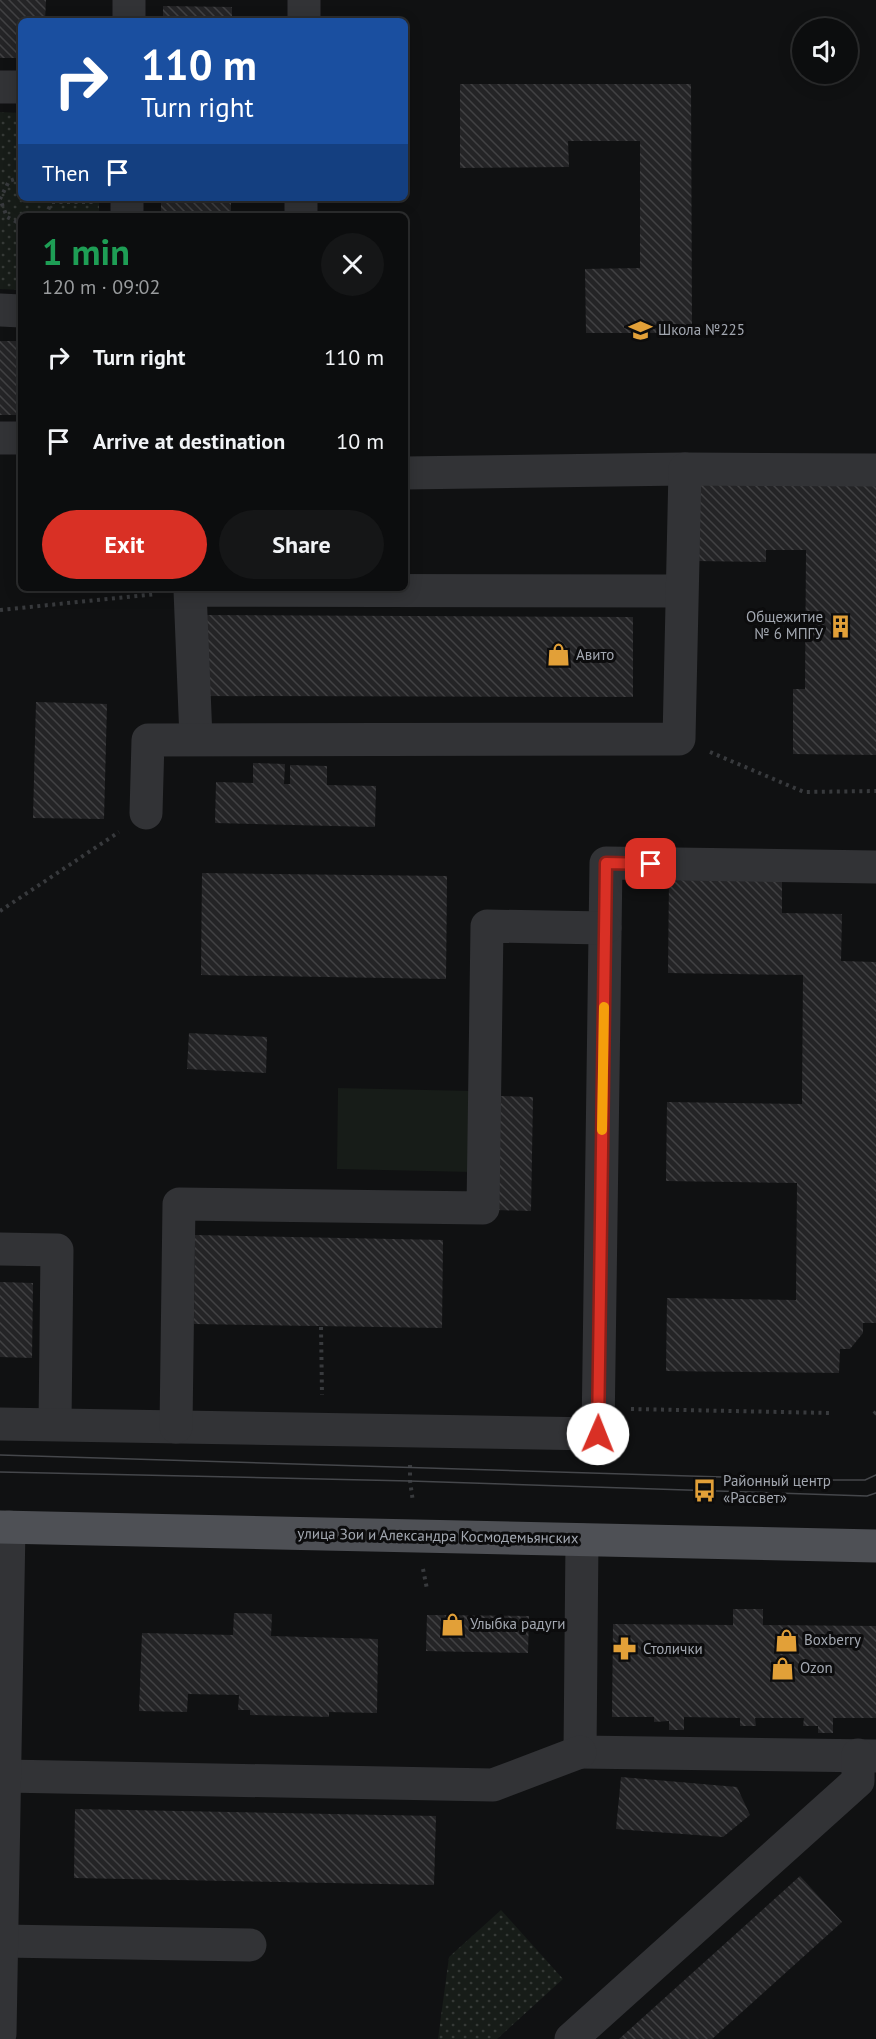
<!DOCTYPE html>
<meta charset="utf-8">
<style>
body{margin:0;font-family:"PT Sans",sans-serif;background:#151617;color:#f1f3f6;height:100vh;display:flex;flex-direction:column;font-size:22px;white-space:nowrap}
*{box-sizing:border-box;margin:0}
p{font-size:20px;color:#9a9c9e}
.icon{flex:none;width:33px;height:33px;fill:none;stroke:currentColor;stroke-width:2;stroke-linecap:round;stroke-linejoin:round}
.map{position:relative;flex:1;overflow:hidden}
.details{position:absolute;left:18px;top:213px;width:390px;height:378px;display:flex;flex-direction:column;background:#0c0d0e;border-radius:9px;box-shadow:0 3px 15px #0003,0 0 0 2px #2c2d2e}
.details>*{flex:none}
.top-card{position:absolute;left:18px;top:18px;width:390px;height:183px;border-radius:9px;box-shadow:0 3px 15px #0003,0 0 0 2px #2c2d2e;background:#1a4fa0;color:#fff;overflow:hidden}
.tools{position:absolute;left:792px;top:18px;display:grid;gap:12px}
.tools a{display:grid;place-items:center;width:66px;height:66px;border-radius:50%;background:#0c0d0e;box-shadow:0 3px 15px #0003,0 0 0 2px #2c2d2e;font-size:30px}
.pin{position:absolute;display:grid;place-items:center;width:51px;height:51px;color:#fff;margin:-26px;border-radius:12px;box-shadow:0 3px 9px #0006}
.me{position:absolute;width:66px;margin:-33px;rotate:1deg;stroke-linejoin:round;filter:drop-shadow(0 0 4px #0008)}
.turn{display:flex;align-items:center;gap:21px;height:126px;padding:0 24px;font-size:27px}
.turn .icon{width:78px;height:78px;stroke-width:2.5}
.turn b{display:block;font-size:42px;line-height:51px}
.then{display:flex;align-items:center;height:57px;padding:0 24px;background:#0003;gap:12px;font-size:22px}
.round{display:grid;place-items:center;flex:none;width:63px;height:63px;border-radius:32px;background:#151617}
.head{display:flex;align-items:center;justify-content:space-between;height:102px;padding:0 24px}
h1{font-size:36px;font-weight:700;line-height:45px;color:#1e9e55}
.action{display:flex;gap:12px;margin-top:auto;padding:12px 24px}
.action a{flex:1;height:69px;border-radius:36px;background:#d93025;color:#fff;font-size:24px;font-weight:700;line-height:69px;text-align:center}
.action a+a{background:#151617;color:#f1f3f6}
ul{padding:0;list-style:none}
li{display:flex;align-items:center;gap:18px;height:84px;padding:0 24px}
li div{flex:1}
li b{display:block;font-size:22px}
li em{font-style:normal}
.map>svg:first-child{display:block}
</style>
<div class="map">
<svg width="876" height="2039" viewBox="0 0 876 2039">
<defs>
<pattern id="grass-dots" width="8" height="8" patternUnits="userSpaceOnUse" patternTransform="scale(1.5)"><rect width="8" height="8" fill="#171c18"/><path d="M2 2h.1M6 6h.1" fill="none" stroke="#363a37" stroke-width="1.8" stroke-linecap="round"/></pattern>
<pattern id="building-back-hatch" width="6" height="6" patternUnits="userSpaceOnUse" patternTransform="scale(1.5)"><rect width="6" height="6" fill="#242426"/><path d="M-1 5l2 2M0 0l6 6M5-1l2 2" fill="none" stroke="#414143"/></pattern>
</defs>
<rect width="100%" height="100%" fill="#101112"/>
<g fill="url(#grass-dots)">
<polygon points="0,112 21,113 21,198 99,198 99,216 21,216 21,290 0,289"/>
<polygon points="501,1910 563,1979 497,2039 438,2039 449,1957"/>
</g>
<polygon fill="#171c18" points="338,1088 472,1091 471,1172 337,1169"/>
<g fill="url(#building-back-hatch)">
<polygon points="0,0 46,0 45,21 21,21 21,58 0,58"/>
<polygon points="163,6 232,7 232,21 163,21"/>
<polygon points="460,84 691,84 692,333 586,333 585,269 640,268 640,141 568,141 569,167 460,168"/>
<rect x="161" y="198" width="70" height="18"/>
<rect x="0" y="341" width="21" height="74"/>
<polygon points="697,484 876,486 876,755 793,754 793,689 805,689 806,550 766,550 766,562 697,561"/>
<polygon points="202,615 633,617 633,697 202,696"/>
<polygon points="36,702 107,704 104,819 33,818"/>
<polygon points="253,763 285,764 284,784 290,784 290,765 327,766 327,785 376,786 375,827 215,823 216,782 253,783"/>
<polygon points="202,873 447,876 446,979 201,975"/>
<polygon points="669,880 782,881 782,913 842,914 841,961 876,962 876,1323 863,1323 863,1333 850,1349 840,1349 839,1373 666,1371 667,1298 796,1300 797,1183 666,1181 667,1102 802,1104 803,975 668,973"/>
<polygon points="189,1033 267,1037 266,1073 187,1069"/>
<polygon points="499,1096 533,1097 531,1211 497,1210"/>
<polygon points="195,1235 443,1240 442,1328 194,1324"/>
<polygon points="0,1282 33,1283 32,1358 0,1357"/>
<polygon points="733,1609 763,1609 763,1625 876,1626 876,1718 833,1718 833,1733 818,1733 818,1726 803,1726 804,1718 755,1718 756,1726 740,1726 740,1718 684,1717 684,1730 669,1730 669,1721 654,1722 654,1717 612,1717 613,1624 733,1625"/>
<polygon points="234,1613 272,1614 271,1636 378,1639 377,1713 329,1712 329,1717 250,1715 250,1710 238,1710 239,1695 188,1694 187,1712 139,1711 142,1633 233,1635"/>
<polygon points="427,1615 529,1616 528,1653 426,1651"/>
<polygon points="621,1777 737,1787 750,1815 723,1837 616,1829"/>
<polygon points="75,1809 436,1816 434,1885 74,1878"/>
<polygon points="800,1876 842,1922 712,2039 619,2039"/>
</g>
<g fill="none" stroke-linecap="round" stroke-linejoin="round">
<g stroke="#383a3d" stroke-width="4" stroke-dasharray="3 4.5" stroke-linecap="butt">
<polyline points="21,177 9,181 0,199 7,217 21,224"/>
<polyline points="52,202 93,202"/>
<polyline points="45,216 52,202 50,198"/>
<polyline points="0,610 156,594"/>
<polyline points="710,752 804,792 876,791"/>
<polyline points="0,911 119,832"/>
<polyline points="321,1327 322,1395"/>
<polyline points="631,1409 830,1413"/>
<polyline points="874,1414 876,1412"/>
<polyline points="410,1465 410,1481 413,1502"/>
<polyline points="423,1569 427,1589"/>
</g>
<g stroke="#323336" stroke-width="33">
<polyline points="129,21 129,0"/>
<polyline points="304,21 304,0"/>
<polyline points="0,87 21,87"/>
<polyline points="127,216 127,198"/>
<polyline points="301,216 301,198"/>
<polyline points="0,310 21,311"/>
<polyline points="0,438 21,438"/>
<polyline points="405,473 685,469"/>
<polyline points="196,739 190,590 681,591"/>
<polyline points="146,813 148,740 679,739 685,469 876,470"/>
<polyline points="0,1249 57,1250 55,1424"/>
<polyline points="0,1424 598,1434 606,863 876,867"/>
<polyline points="176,1427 179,1204 483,1208 487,926 605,928"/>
<polyline points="582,1540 580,1752 876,1756"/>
<polyline points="5,1776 493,1785 580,1752"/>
<polyline points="2,1941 250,1945"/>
<polyline points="0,2034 9,1527"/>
<polyline points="571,2039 858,1781 858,1755"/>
</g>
<polyline stroke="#4e5055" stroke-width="33" points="0,1527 876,1546"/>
<g stroke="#45474b" stroke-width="1.5">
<polyline points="0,1455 820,1480 865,1480 876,1475"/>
<polyline points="0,1472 410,1481 867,1496 876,1493"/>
</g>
</g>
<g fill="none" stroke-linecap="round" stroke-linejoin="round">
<defs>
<polyline id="route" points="598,1434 606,863 651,864"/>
</defs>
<use href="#route" stroke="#8d1f18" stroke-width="15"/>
<use href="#route" stroke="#d93025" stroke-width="10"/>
<polyline stroke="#f59e0b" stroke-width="10" points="602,1130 604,1007"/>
</g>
<defs>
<symbol id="school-bare" viewBox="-9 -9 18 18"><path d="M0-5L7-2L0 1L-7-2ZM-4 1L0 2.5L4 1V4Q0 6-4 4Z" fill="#e2a038" stroke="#0c0c0d" stroke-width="2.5" paint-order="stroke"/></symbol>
<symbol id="building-bare" viewBox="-9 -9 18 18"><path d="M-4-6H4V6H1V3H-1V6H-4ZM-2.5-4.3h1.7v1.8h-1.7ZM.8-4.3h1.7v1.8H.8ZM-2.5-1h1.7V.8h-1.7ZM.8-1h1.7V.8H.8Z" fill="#e2a038" stroke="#0c0c0d" stroke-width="2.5" paint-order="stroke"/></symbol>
<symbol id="shop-bare" viewBox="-9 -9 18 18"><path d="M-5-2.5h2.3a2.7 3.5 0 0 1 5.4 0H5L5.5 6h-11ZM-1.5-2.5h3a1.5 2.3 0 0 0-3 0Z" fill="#e2a038" stroke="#0c0c0d" stroke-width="2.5" paint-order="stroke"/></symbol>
<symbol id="bus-bare" viewBox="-9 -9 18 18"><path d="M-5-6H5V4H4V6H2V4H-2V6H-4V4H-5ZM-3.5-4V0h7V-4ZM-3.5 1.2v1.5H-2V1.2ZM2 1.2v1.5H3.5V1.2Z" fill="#e2a038" stroke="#0c0c0d" stroke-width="2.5" paint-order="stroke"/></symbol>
<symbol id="pharmacy-bare" viewBox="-9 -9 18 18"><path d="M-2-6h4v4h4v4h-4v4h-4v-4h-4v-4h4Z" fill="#e2a038" stroke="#0c0c0d" stroke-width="2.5" paint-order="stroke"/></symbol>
</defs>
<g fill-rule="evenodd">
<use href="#school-bare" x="624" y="314" width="33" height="33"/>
<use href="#building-bare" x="824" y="610" width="33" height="33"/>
<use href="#shop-bare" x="542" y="638" width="33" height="33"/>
<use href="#bus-bare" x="688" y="1474" width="33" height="33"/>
<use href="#shop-bare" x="436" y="1608" width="33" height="33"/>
<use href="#shop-bare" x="770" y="1624" width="33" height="33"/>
<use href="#pharmacy-bare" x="608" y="1632" width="33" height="33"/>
<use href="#shop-bare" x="766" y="1652" width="33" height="33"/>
</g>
<g text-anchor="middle" stroke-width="6" stroke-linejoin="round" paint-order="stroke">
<g font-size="15" fill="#a3a8b1" stroke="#0c0c0d" text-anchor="start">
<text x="658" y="335">Школа №225</text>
<text x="823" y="622" text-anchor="end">Общежитие<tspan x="823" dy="17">№ 6 МПГУ</tspan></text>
<text x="576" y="660">Авито</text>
<text x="723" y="1486">Районный центр<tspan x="723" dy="17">«Рассвет»</tspan></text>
<text x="470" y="1629">Улыбка радуги</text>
<text x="804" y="1645">Boxberry</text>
<text x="643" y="1654">Столички</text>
<text x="800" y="1673">Ozon</text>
</g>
<g font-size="15" fill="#a3a8b1" stroke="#0c0c0d">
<text transform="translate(438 1536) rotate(1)" y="5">улица Зои и Александра Космодемьянских</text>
</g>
</g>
</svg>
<div class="tools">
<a><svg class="icon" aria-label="sound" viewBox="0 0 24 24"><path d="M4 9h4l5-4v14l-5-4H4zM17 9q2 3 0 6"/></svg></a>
</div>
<div class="pin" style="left:651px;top:864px;background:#d93025"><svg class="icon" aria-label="arrive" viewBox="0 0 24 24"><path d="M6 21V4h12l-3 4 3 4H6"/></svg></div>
<svg class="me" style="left:598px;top:1434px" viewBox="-20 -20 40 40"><circle r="19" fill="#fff"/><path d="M0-13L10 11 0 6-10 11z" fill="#d93025"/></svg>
<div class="top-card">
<div class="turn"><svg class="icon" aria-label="right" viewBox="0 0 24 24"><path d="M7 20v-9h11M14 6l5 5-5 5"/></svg><div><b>110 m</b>Turn right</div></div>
<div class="then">Then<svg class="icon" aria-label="arrive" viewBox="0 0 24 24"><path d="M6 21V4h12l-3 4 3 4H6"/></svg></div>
</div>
<section class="details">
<div class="head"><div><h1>1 min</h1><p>120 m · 09:02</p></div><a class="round"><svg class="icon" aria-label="close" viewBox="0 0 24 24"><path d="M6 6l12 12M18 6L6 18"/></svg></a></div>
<ul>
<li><svg class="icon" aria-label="right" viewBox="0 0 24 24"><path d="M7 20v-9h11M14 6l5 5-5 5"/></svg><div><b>Turn right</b></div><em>110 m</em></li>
<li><svg class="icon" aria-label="arrive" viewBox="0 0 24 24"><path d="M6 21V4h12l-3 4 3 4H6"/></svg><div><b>Arrive at destination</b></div><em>10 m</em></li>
</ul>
<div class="action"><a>Exit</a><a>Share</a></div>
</section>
</div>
